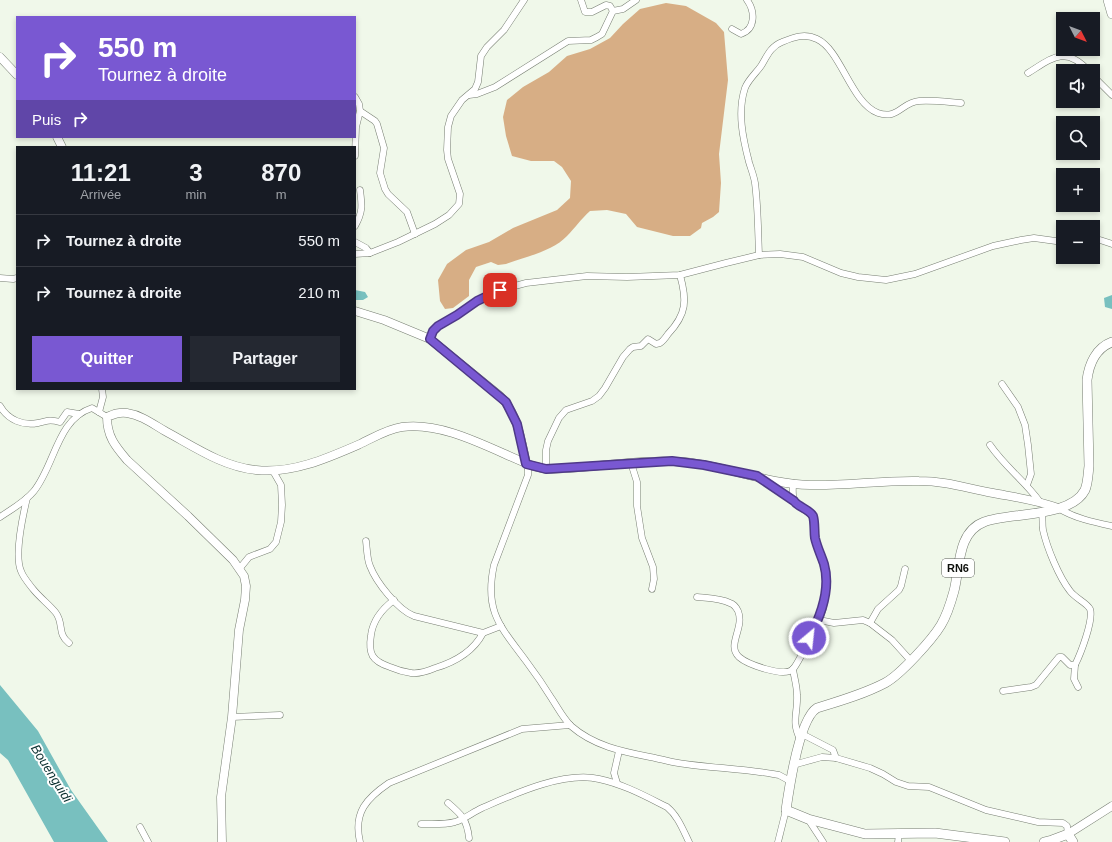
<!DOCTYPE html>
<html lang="fr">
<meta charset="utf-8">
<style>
body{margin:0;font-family:Arial,sans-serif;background:#242831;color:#f1f3f6;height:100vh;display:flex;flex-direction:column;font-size:15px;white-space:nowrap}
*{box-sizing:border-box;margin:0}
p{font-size:13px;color:#9ea1a6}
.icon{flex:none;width:22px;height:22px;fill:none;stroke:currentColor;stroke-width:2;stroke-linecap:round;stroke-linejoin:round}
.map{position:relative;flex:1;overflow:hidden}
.drawer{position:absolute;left:16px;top:146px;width:340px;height:244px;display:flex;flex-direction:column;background:#171b24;border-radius:0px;box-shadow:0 2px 6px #0003}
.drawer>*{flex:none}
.hud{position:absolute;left:16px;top:16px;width:340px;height:122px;border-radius:0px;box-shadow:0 2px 6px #0003;background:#7958d2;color:#fff;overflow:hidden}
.needle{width:26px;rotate:132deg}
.controls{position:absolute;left:1056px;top:12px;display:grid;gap:8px}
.controls a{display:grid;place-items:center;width:44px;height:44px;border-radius:0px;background:#171b24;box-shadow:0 2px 6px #0003;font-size:20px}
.pin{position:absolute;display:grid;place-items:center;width:34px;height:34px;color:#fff;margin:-17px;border-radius:8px;box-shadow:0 2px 6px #0006}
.me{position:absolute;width:44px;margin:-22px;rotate:28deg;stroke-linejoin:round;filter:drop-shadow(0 0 3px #0008)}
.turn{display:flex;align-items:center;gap:14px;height:84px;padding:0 16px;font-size:18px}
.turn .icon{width:52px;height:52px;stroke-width:2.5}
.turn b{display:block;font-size:28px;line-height:34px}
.then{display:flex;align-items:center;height:38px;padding:0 16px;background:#0003;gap:8px;font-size:15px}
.eta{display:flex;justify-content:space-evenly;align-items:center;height:68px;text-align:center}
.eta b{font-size:24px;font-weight:600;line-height:28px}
.button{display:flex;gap:8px;margin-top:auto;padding:8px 16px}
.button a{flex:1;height:46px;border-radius:0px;background:#7958d2;color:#fff;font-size:16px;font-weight:600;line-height:46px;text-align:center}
.button a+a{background:#242831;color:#f1f3f6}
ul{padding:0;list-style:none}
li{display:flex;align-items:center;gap:12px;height:52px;padding:0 16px;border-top:1px solid #363941}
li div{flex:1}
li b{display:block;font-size:15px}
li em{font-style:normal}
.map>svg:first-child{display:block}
</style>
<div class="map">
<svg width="1112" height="842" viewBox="0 0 1112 842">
<rect width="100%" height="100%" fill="#f0f8ea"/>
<path fill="#d7ae85" d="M666,3L686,6L716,23L724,32L728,80L719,154L721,183L719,212L713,217L702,223L701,228L690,236H673L637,227L626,214L607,210L590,211C581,219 575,228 567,236C553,251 525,257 506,264L498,265L491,262L476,267L469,280V296L453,308L445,309L440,301L438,280L447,264L466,250L489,242L513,228L557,210L570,198L571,181L562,167L554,161H531L512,156L506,136L503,117L507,100L523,87L549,72L567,56L590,49L610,38L623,24L640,9Z"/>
<g fill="#78c0bf">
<polygon points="355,290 365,292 368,297 363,300 355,300"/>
<polygon points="1112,295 1112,309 1105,307 1104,298"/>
<polygon points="0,685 38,731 71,790 108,842 54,842 8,760 0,753"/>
</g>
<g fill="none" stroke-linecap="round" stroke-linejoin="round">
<defs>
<g id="minor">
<polyline points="581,0 585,12 592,12 606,5 610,6 613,11"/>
<path d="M732,29L741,34C756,29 755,11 747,0"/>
<path d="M1028,73C1052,58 1065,45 1089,71"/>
<polyline points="1093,76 1112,95"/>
<polyline points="469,95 477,94 495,87 568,41 591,40 597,37 602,34 613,11 623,9 636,0"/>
<polyline points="355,97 359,104 360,111 356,127 355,156"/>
<polyline points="360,111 375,121 377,124 384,148 380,173 385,189 388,194 407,212 415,234"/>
<path d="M355,226C363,212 362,205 360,190"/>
<polyline points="1093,240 1100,240 1112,244"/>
<polyline points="355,242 366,248 370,253"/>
<polyline points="355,254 370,253 398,242 435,224 449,215 459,204 460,194 448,159 447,150 448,127 451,116 462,100 475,89 478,82 481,56 487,47 504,30 524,0"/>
<path d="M759,255C758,231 758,206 755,183C754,176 751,169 749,162C743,139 737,112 745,88C748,80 756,73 761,66C767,56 771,46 782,42C794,37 805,33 817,39C841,50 851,103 878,113C898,120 902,102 919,101C933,100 948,102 961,103"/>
<polyline points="0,278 13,279 17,278"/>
<polyline points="430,339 433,331 438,326 451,319 477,301 500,290 526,283 587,276 627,277 680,275 726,263 759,255 780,254 803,257 841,273 858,277 886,280 915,274 993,246 1021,240 1034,238 1063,242"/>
<polyline points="1002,384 1018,407 1025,425 1028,445 1031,474 1027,485"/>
<path d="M0,406C8,420 23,426 38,423C48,421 48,419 60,422L67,412L79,414"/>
<polyline points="99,412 103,397 102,389"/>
<path d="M990,445C1005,467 1025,481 1040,502"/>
<path d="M526,463L528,470V475L494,565C484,611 500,626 526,661C535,673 544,686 552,699C558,708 563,718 571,726C595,747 625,752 655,758C665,760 675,763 685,764C714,768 744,769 773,774L779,775L790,781"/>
<polyline points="631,463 637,482 637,506 642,538 653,567 654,579 652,589"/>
<path d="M546,469V450L548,441L559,418L566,410L592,401L599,396L605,388L623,357L630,349L633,347L641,346L648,339L656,344L660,343C663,341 666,337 668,334C687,314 687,300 680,275"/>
<polyline points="762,480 794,501"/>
<path d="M27,498C23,515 14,555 21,571C23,577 29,584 33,589C40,598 50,605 56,613C64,624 57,634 69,643"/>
<path d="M1058,508C1074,518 1093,522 1112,526"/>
<path d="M0,517C12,509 25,502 34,491C55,465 57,419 92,408L107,417"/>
<path d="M366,541C367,549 367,559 370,566C376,582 398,610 414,616L483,633L501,626"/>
<polyline points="240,568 249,557 270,549 276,542 281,522 282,505 281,485 273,471"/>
<path d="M697,597C707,598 720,598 730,603C734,604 736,607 738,611C745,628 726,645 739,657C747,664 784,678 793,669C798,664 821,617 823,609C825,601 826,591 826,582C826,566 818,554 815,538C814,532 813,524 813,517C808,510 797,508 794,500C792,495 793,488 793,483"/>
<path d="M394,600C382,609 373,620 371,635C368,654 372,661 390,667C397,670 404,672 411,673C419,674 428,671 435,668C455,662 473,652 483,633"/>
<polyline points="819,620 834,623 863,620 870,623 892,640 911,661"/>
<polyline points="870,623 878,609 899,590 901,586 905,569"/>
<polyline points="1075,665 1074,679 1078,687"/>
<path d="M793,669C794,677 797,686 797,695C798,713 791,721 800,739"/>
<path d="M1003,691L1031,687L1036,685L1059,657H1062L1070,665H1075C1080,655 1094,620 1090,609C1087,603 1075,598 1070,591C1059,577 1047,548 1043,530C1042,524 1043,518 1042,512"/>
<polyline points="232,717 280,715"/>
<polyline points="802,734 833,750 836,758"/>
<polyline points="793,765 822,757 836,758 870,768 883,774 896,782 908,786 929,787 986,810 1038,822 1063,823 1067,826 1068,834"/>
<polyline points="617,783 614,773 619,751"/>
<path d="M448,803C461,814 467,819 469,838"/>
<polyline points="808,819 823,842"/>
<path d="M421,824C432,824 444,825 455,822C465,819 473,812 482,808C514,794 564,771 599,779C623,784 645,796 667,807C678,816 683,830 689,842"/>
<polyline points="140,827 148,842"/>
<path d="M360,842C353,812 367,798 389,783L522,729L570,725"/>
<polyline points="778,842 786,810"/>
<polyline points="898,842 899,834"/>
</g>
<g id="major">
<polyline points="0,57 17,75"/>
<polyline points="57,137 62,147"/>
<path d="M355,311L384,320L430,339L500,396C518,414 521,440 526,463"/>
<polyline points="1068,834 1112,806"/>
<path d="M222,842L221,797L232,717L239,630L245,600L246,586L244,576L233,560L188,516L127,460C115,446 107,436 107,417C114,414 119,412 127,413C141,415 153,424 165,431C193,446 223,467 256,470C292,474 328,458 360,444C373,438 387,429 402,427C445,421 494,451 533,466L546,469C592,469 638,458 685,462C727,466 767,484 810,485C846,486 882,480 919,481C946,481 966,488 993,493C1014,497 1037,500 1058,508"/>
</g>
<g id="highway">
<polyline points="1108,0 1112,14"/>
<path d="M1005,842L935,833L865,834L808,819L786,810C789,789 799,719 817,708C840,701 864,694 885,683C900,675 932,640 941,625C947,615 951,602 954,591C960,568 957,532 984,522C1010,512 1071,518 1085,490C1088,483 1088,474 1089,466L1087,380C1089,364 1096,348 1112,342"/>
<polyline points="1044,842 1052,840 1068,834 1073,842"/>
</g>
</defs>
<use href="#minor" stroke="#777e72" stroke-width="7"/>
<use href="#major" stroke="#777e72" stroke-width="9"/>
<use href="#highway" stroke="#777e72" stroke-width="10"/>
<use href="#minor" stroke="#fff" stroke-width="6"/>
<use href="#major" stroke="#fff" stroke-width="8"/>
<use href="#highway" stroke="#fff" stroke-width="9"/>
</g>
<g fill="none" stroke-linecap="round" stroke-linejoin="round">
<defs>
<path id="route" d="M500,290L477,301L457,315L438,326L433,331L430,339L506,402L517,424L526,464L546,469L656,462L672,461L704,465L757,476L794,501C798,507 809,509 813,516C815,522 814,531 815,538C817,547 821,555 824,564C831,589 821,616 809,638"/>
</defs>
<use href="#route" stroke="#4f3988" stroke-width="10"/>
<use href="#route" stroke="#7958d2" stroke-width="7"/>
</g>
<g text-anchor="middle" stroke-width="4" stroke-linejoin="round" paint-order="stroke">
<rect fill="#fff" stroke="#565855" stroke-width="1" x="942" y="559" width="32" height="18" rx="3"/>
<g font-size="11" font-weight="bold" fill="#0e100c">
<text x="958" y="572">RN6</text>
</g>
<g font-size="13" font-style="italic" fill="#0b3030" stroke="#fff">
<text transform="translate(52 773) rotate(58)" y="5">Bouenguidi</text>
</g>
</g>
</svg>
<div class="controls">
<a><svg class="needle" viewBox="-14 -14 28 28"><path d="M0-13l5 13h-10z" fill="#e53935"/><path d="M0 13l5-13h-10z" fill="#9ea1a6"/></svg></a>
<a><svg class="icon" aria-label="sound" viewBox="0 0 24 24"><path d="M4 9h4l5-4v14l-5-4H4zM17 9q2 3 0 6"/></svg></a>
<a><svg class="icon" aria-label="search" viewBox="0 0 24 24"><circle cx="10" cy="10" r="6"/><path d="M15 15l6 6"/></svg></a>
<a>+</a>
<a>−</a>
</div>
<div class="pin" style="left:500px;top:290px;background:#d93025"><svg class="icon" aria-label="arrive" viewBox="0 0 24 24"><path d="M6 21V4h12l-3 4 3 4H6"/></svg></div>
<svg class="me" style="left:809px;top:638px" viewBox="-20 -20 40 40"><circle r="17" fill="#7958d2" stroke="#fff" stroke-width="3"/><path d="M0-11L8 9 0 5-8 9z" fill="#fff"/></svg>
<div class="hud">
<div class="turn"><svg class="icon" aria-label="right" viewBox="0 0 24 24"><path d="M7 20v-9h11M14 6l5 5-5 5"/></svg><div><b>550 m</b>Tournez à droite</div></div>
<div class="then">Puis<svg class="icon" aria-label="right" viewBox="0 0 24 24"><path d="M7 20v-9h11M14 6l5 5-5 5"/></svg></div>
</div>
<section class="drawer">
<div class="eta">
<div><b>11:21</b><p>Arrivée</p></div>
<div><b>3</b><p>min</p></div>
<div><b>870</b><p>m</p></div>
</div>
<ul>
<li><svg class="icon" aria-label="right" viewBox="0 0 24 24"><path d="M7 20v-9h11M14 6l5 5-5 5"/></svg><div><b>Tournez à droite</b></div><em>550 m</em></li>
<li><svg class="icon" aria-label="right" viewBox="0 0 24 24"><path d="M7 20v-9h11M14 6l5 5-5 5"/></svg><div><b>Tournez à droite</b></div><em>210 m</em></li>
</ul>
<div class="button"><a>Quitter</a><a>Partager</a></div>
</section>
</div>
